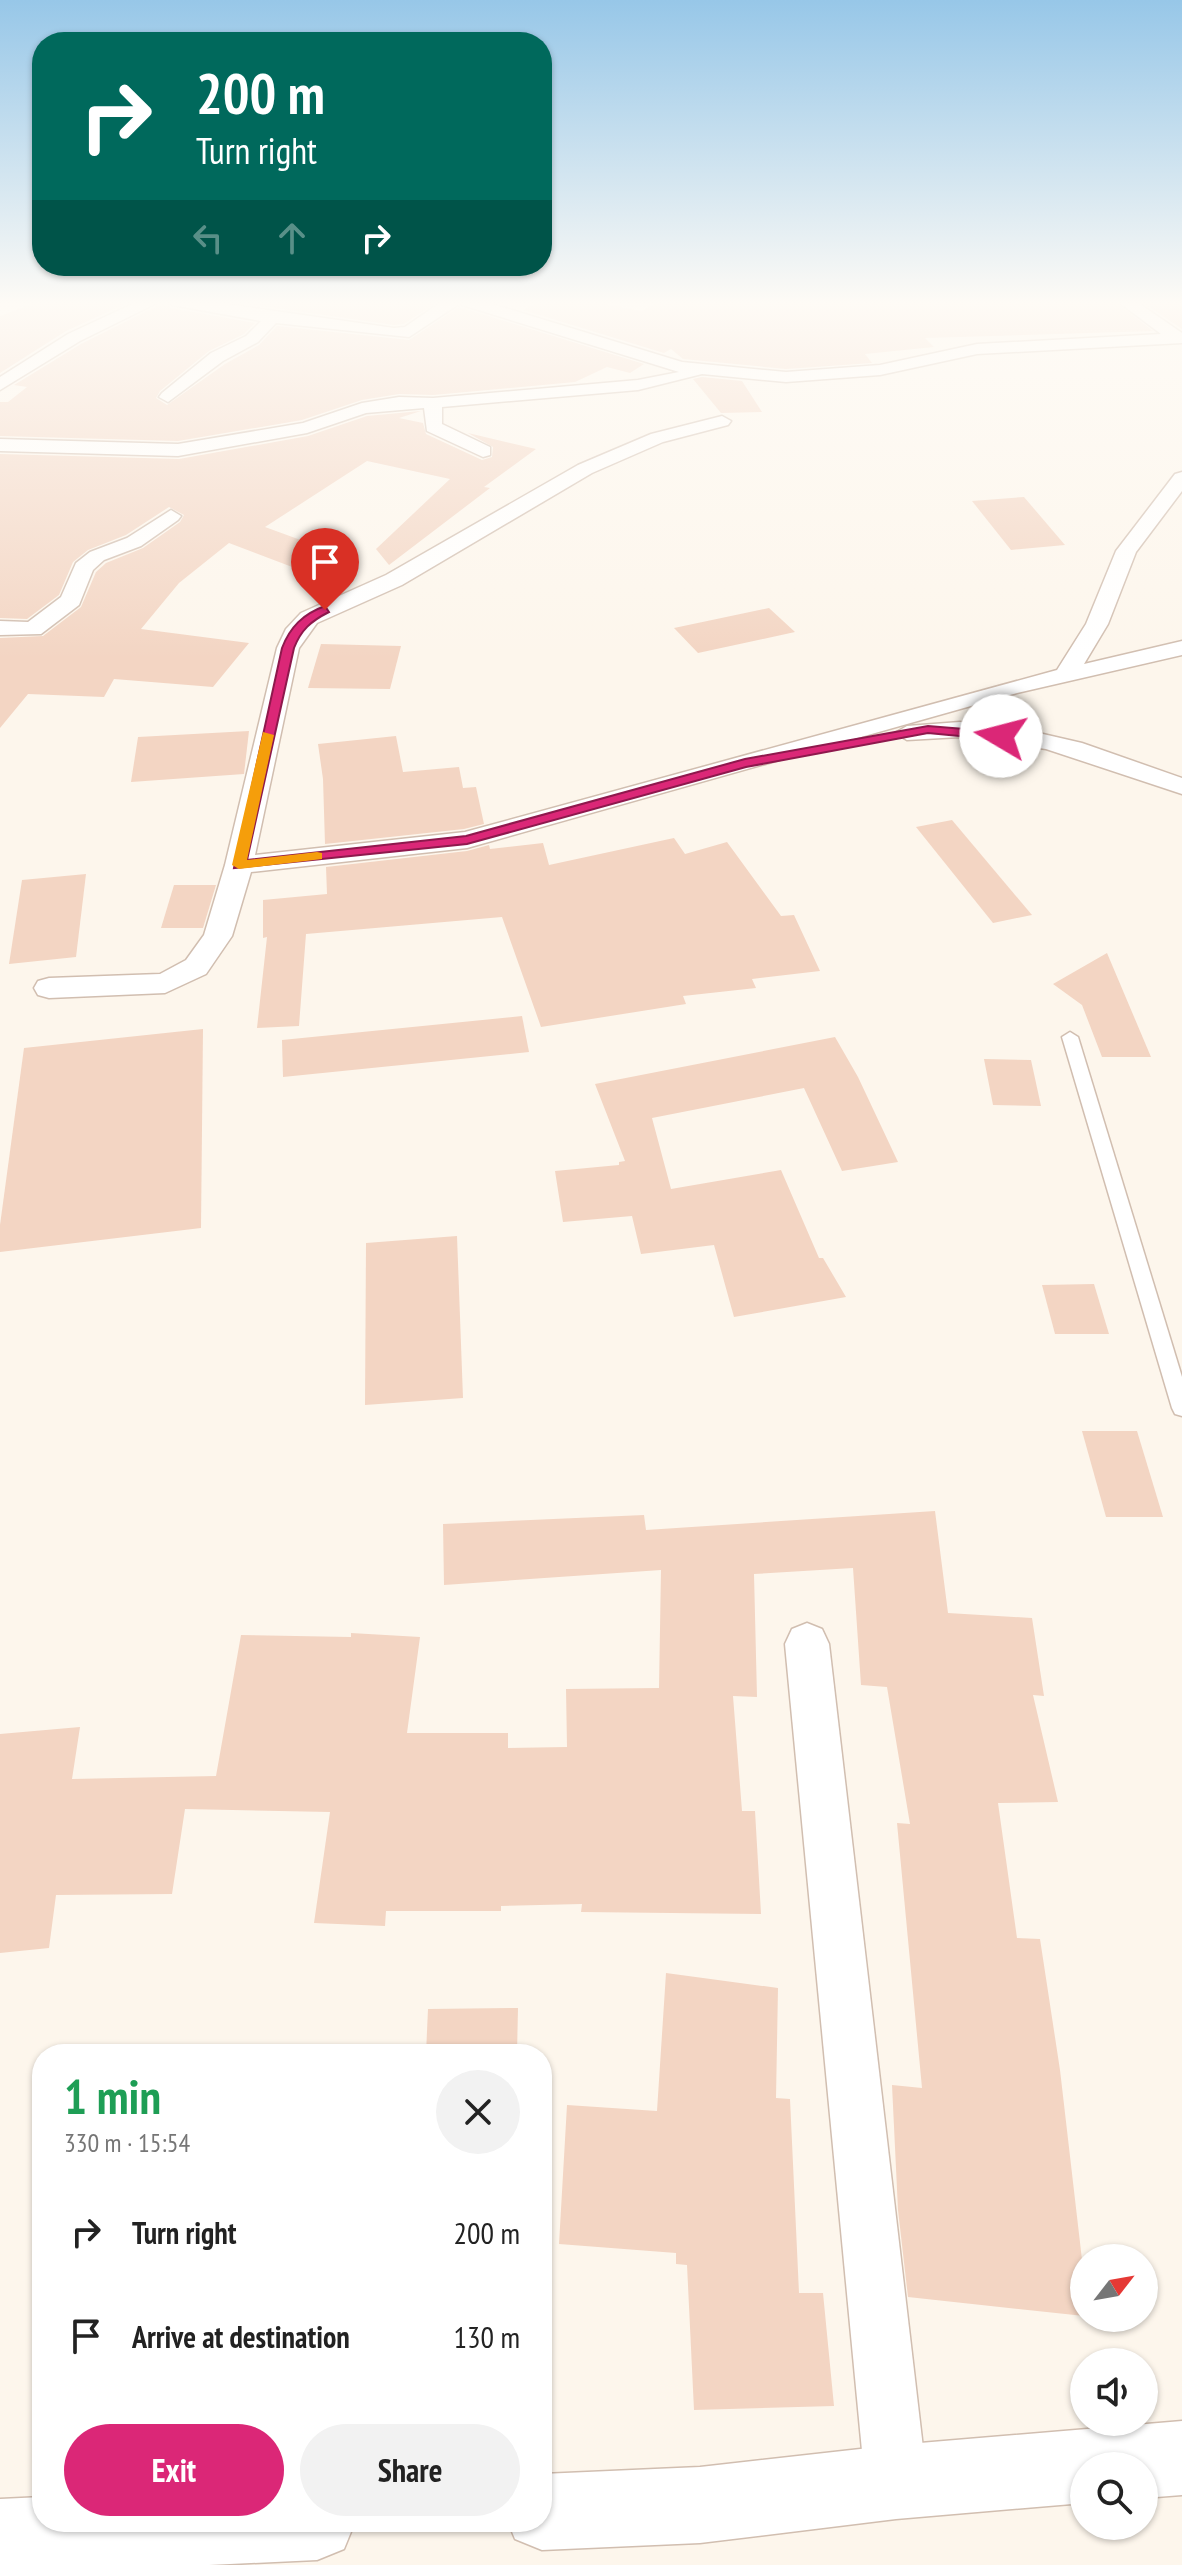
<!DOCTYPE html>
<meta charset="utf-8">
<style>
body{margin:0;font-family:"PT Sans Narrow",sans-serif;background:#f2f2f2;color:#222;height:100vh;display:flex;flex-direction:column;font-size:30px;white-space:nowrap}
*{box-sizing:border-box;margin:0}
p{font-size:26px;color:#767676}
.icon{flex:none;width:44px;height:44px;fill:none;stroke:currentColor;stroke-width:2;stroke-linecap:round;stroke-linejoin:round}
.map{position:relative;flex:1;overflow:hidden}
.drawer{position:absolute;left:32px;top:2044px;width:520px;height:488px;display:flex;flex-direction:column;background:#fff;border-radius:32px;box-shadow:0 2px 6px #0004}
.drawer>*{flex:none}
.hud{position:absolute;left:32px;top:32px;width:520px;height:244px;border-radius:32px;box-shadow:0 2px 6px #0004;background:#00695c;color:#fff;overflow:hidden}
.needle{width:52px;rotate:59deg}
.fabs{position:absolute;left:1070px;top:2244px;display:grid;gap:16px}
.fabs a{display:grid;place-items:center;width:88px;height:88px;border-radius:50%;background:#fff;box-shadow:0 2px 6px #0004;font-size:40px}
.pin{position:absolute;display:grid;place-items:center;width:68px;height:68px;color:#fff;margin:-82px -34px;border-radius:50% 50% 50% 0;rotate:-45deg;box-shadow:0 0 8px #0007}
.pin .icon{rotate:45deg}
.me{position:absolute;width:88px;margin:-44px;rotate:278deg;stroke-linejoin:round;filter:drop-shadow(0 0 6px #0008)}
.turn{display:flex;align-items:center;gap:28px;height:168px;padding:0 32px;font-size:36px}
.turn .icon{width:104px;height:104px;stroke-width:2.5}
.turn b{display:block;font-size:56px;line-height:68px}
.lanes{display:flex;align-items:center;height:76px;padding:0 32px;background:#0003;justify-content:center;gap:40px;direction:ltr}
.lanes .off{opacity:.35}
.round{display:grid;place-items:center;flex:none;width:84px;height:84px;border-radius:42px;background:#f2f2f2}
.headline{display:flex;align-items:center;justify-content:space-between;height:136px;padding:0 32px}
h1{font-size:48px;font-weight:600;line-height:60px;color:#1e9e55}
.primary-button{display:flex;gap:16px;margin-top:auto;padding:16px 32px}
.primary-button a{flex:1;height:92px;border-radius:48px;background:#db2777;color:#fff;font-size:32px;font-weight:600;line-height:92px;text-align:center}
.primary-button a+a{background:#f2f2f2;color:#222}
ul{padding:0;list-style:none}
li{display:flex;align-items:center;gap:24px;height:104px;padding:0 32px}
li div{flex:1}
li b{display:block;font-size:30px}
li em{font-style:normal}
.map>svg:first-child{display:block}
</style>
<div class="map">
<svg width="1182" height="2565" viewBox="0 0 1182 2565">
<rect width="100%" height="100%" fill="#fdf6ec"/>
<g fill="#f3d5c3">
<polygon points="42,300 134,300 66,331 0,373 0,316"/>
<polygon points="220,300 434,300 438,301 404,324 394,325"/>
<polygon points="542,300 588,300 641,311 662,300 1113,300 1153,331 925,338 934,347 865,354 872,363 786,369 683,359 671,349 664,353 523,310"/>
<polygon points="1139,300 1182,300 1182,329"/>
<polygon points="163,303 171,308 255,323 244,334 209,351 160,391 156,398 167,405 225,364 259,345 277,326 409,340 459,307 644,364 630,373 607,367 575,382 433,395 399,394 362,400 302,420 178,441 0,436 0,402 8,402 27,387 14,385 81,344"/>
<polygon points="702,377 742,381 762,412 721,413 693,379"/>
<polygon points="421,411 399,418 423,423 426,434 482,460 492,457 493,447 468,433 536,449 484,487 490,488 389,565 376,549 450,479 367,461 265,527 328,550 308,573 229,543 179,583 141,629 249,643 213,687 114,679 104,697 28,694 0,728 0,638 43,636 81,607 96,572 106,563 143,548 180,522 184,515 169,507 126,535 88,550 73,562 59,595 27,619 0,618 0,454 179,459 308,436 367,416"/>
<polygon points="1024,497 1065,545 1011,550 972,501"/>
<polygon points="769,608 795,632 698,653 674,628"/>
<polygon points="321,644 401,646 390,689 308,688"/>
<polygon points="249,731 244,774 131,782 138,737"/>
<polygon points="396,736 403,772 459,767 463,788 476,787 484,824 464,829 325,844 323,779 318,744"/>
<polygon points="952,820 1032,915 993,923 916,827"/>
<polygon points="674,838 685,854 727,842 781,916 794,915 820,971 752,979 756,988 683,996 686,1004 541,1027 502,917 306,934 299,1026 257,1028 267,937 263,938 263,900 327,894 326,867 467,851 489,845 490,849 543,843 549,865"/>
<polygon points="86,874 76,957 9,964 22,880"/>
<polygon points="174,885 216,885 203,928 161,928"/>
<polygon points="1107,953 1151,1057 1102,1057 1082,1005 1053,984"/>
<polygon points="522,1016 529,1052 283,1077 282,1040"/>
<polygon points="203,1029 201,1228 0,1252 0,1225 24,1048"/>
<polygon points="835,1037 858,1077 898,1162 842,1171 804,1088 652,1118 671,1189 781,1170 819,1258 823,1258 846,1297 734,1317 714,1245 641,1254 632,1216 563,1222 555,1171 619,1165 619,1162 625,1161 595,1084"/>
<polygon points="984,1059 1031,1060 1041,1106 993,1105"/>
<polygon points="457,1236 463,1398 365,1405 366,1243"/>
<polygon points="1094,1284 1109,1334 1055,1334 1042,1285"/>
<polygon points="1082,1431 1137,1431 1163,1517 1106,1517"/>
<polygon points="935,1511 948,1613 1032,1618 1044,1696 1033,1695 1058,1802 998,1803 1017,1938 1040,1939 1060,2070 1084,2277 1084,2316 908,2297 898,2210 892,2085 922,2088 897,1823 910,1824 887,1687 861,1685 853,1568 754,1574 757,1697 733,1696 742,1811 755,1811 761,1914 581,1912 582,1904 501,1906 501,1911 386,1911 385,1926 314,1923 330,1812 185,1809 172,1894 56,1895 49,1948 0,1953 0,1734 80,1727 72,1779 216,1776 241,1635 351,1637 351,1633 420,1637 407,1733 508,1733 508,1748 567,1747 566,1689 659,1688 661,1570 444,1585 443,1524 644,1515 646,1530"/>
<polygon points="666,1973 778,1988 776,2098 790,2099 799,2293 823,2293 834,2406 694,2410 687,2265 676,2264 676,2253 559,2244 567,2105 657,2111"/>
<polygon points="518,2008 517,2054 426,2054 428,2009"/>
</g>
<g fill="none" stroke-linecap="round" stroke-linejoin="round">
<defs>
<polygon id="service" points="1070,1032 1078,1037 1182,1377 1182,1416 1175,1414 1172,1408 1062,1037"/>
<g id="minor">
<polygon points="141,300 163,300 80,341 0,390 0,377 68,334"/>
<polygon points="164,300 198,300 394,328 405,327 444,300 479,300 682,362 786,372 880,365 977,344 1161,334 1116,300 1134,300 1182,333 1182,343 977,354 880,375 786,382 702,374 638,390 442,407 442,424 490,447 490,455 483,457 427,431 424,408 366,413 307,433 178,456 0,451 0,439 178,444 303,423 362,403 399,397 433,398 638,380 679,372 459,304 409,337 276,323 258,342 223,361 168,402 159,397 162,393 211,353 246,336 261,321 172,305"/>
<polygon points="722,416 731,421 728,425 663,442 592,473 402,585 317,623 299,648 255,855 465,832 1057,670 1086,624 1116,551 1175,474 1182,472 1182,491 1136,552 1108,624 1084,664 1182,641 1182,655 1017,693 467,848 251,872 232,936 206,974 165,993 49,998 38,995 34,988 38,981 49,978 160,974 186,960 204,935 225,865 277,648 286,629 301,613 386,575 578,465 651,434"/>
<polygon points="171,510 181,516 178,520 141,546 104,560 93,570 79,605 41,634 0,635 0,621 28,622 61,597 76,563 90,552 127,538"/>
<polygon points="960,722 1017,728 1082,743 1182,778 1182,794 1046,749 960,737 907,740 895,733 907,726"/>
<polygon points="807,1623 822,1629 829,1644 927,2482 918,2504 896,2513 874,2504 865,2482 785,1644 792,1629"/>
</g>
<g id="tertiary">
<polygon points="1182,2421 1182,2495 1144,2498 1144,2466 1084,2466 1084,2503 896,2519 700,2543 542,2550 515,2539 508,2522 542,2522 542,2474 700,2467 896,2445"/>
<polygon points="42,2497 42,2522 355,2522 344,2549 317,2560 209,2565 0,2565 0,2499"/>
</g>
</defs>
<use href="#service" stroke="#d1beb0" stroke-width="3"/>
<use href="#minor" stroke="#d1beb0" stroke-width="3"/>
<use href="#tertiary" stroke="#d1beb0" stroke-width="3"/>
<use href="#service" fill="#fff" fill-rule="evenodd"/>
<use href="#minor" fill="#fff" fill-rule="evenodd"/>
<use href="#tertiary" fill="#fff" fill-rule="evenodd"/>
</g>
<linearGradient id="sky" x2="0" y2="1"><stop stop-color="#97c7e8"/><stop offset="0.46" stop-color="#fefbf6"/><stop offset="1" stop-color="#fefbf6" stop-opacity="0"/></linearGradient>
<rect width="1182" height="659" fill="url(#sky)"/>
<path fill="#db2777" stroke="#8e194d" stroke-width="2" d="M325,606L329,612C311,621 301,630 294,648L247,860L466,836L745,759L928,726L1001,732L1008,736L1001,740L928,733L746,767L467,844L234,868L282,648C290,627 303,614 325,606Z"/>
<polygon fill="#f59e0b" points="263,732 274,735 247,860 317,852 322,853 322,859 239,869 232,865"/>
</svg>
<div class="fabs">
<a><svg class="needle" viewBox="-14 -14 28 28"><path d="M0-13l5 13h-10z" fill="#e53935"/><path d="M0 13l5-13h-10z" fill="#767676"/></svg></a>
<a><svg class="icon" aria-label="sound" viewBox="0 0 24 24"><path d="M4 9h4l5-4v14l-5-4H4zM17 9q2 3 0 6"/></svg></a>
<a><svg class="icon" aria-label="search" viewBox="0 0 24 24"><circle cx="10" cy="10" r="6"/><path d="M15 15l6 6"/></svg></a>
</div>
<div class="pin" style="left:325px;top:610px;background:#d93025"><svg class="icon" aria-label="arrive" viewBox="0 0 24 24"><path d="M6 21V4h12l-3 4 3 4H6"/></svg></div>
<svg class="me" style="left:1001px;top:736px" viewBox="-20 -20 40 40"><circle r="19" fill="#fff"/><path d="M0-13L10 11 0 6-10 11z" fill="#db2777"/></svg>
<div class="hud">
<div class="turn"><svg class="icon" aria-label="right" viewBox="0 0 24 24"><path d="M7 20v-9h11M14 6l5 5-5 5"/></svg><div><b>200 m</b>Turn right</div></div>
<div class="lanes"><svg class="icon off" aria-label="left" viewBox="0 0 24 24"><path d="M17 20v-9H6M10 6l-5 5 5 5"/></svg><svg class="icon off" aria-label="ahead" viewBox="0 0 24 24"><path d="M12 20V5M6 11l6-6 6 6"/></svg><svg class="icon" aria-label="right" viewBox="0 0 24 24"><path d="M7 20v-9h11M14 6l5 5-5 5"/></svg></div>
</div>
<section class="drawer">
<div class="headline"><div><h1>1 min</h1><p>330 m · 15:54</p></div><a class="round"><svg class="icon" aria-label="close" viewBox="0 0 24 24"><path d="M6 6l12 12M18 6L6 18"/></svg></a></div>
<ul>
<li><svg class="icon" aria-label="right" viewBox="0 0 24 24"><path d="M7 20v-9h11M14 6l5 5-5 5"/></svg><div><b>Turn right</b></div><em>200 m</em></li>
<li><svg class="icon" aria-label="arrive" viewBox="0 0 24 24"><path d="M6 21V4h12l-3 4 3 4H6"/></svg><div><b>Arrive at destination</b></div><em>130 m</em></li>
</ul>
<div class="primary-button"><a>Exit</a><a>Share</a></div>
</section>
</div>
